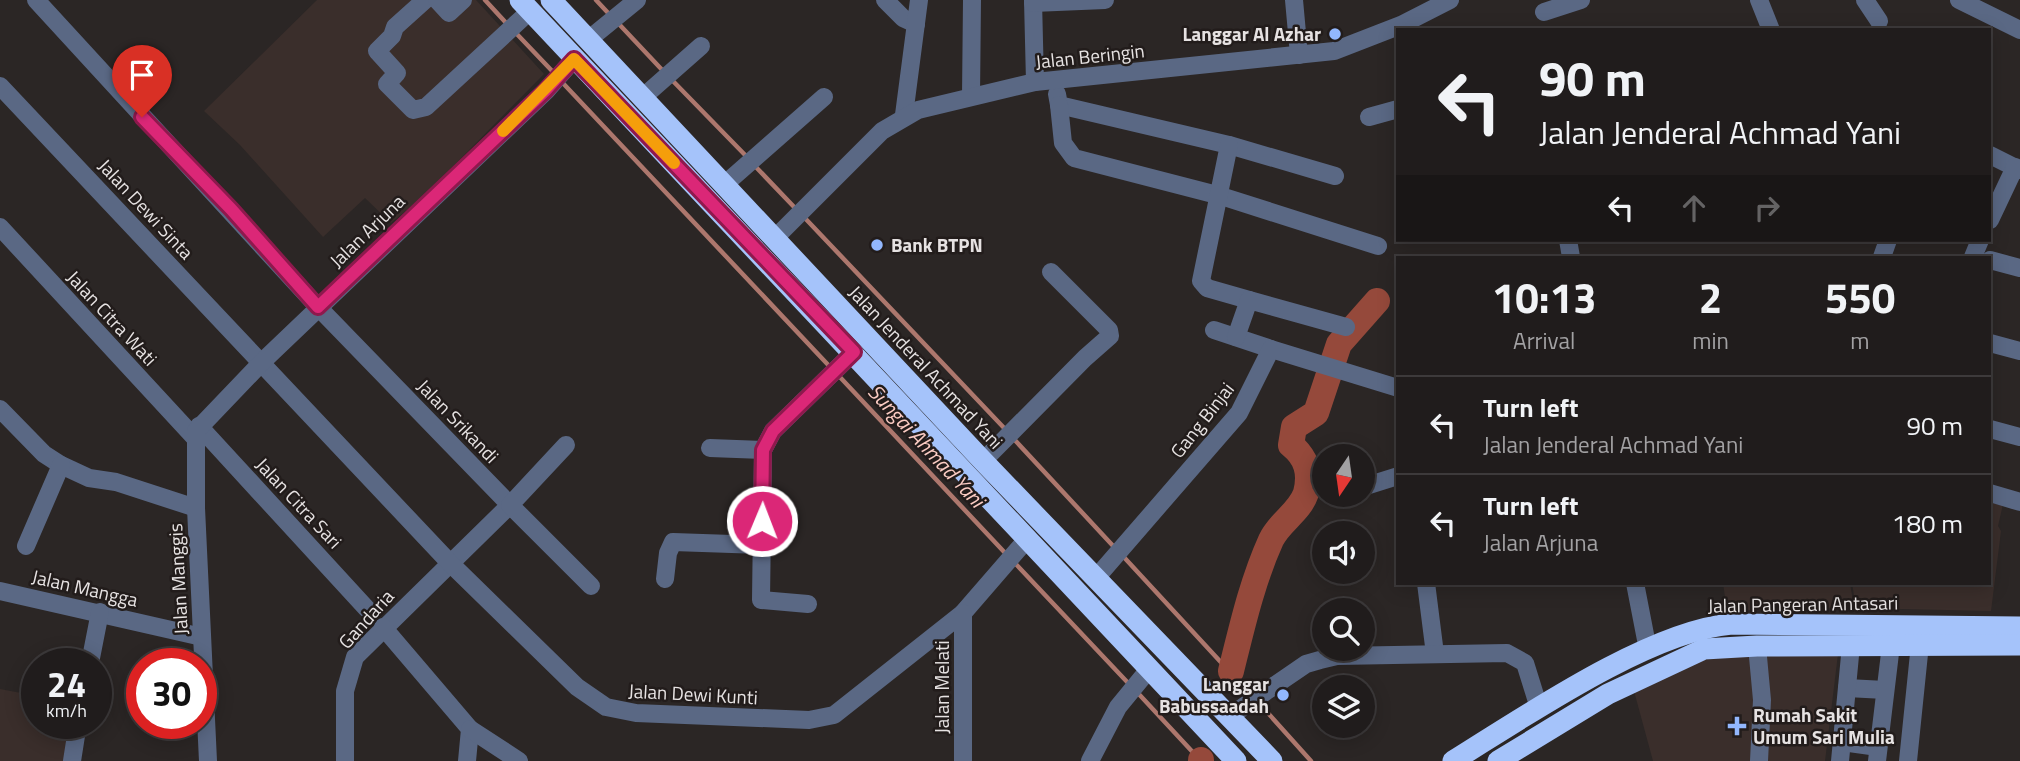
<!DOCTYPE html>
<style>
body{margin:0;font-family:"Titillium Web",sans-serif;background:#282525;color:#f1f3f6;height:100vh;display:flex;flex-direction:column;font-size:26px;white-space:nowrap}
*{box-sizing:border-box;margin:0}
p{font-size:23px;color:#a2a1a3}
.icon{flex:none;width:38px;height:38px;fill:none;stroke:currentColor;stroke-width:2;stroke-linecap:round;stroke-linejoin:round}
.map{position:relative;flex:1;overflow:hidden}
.side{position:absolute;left:1396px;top:256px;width:595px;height:329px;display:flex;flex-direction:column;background:#201c1c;border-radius:0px;box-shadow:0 4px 18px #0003,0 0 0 2px #3d3a3b}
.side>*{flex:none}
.hud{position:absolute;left:1396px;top:28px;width:595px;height:214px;border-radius:0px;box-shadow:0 4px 18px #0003,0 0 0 2px #3d3a3b;background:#201c1c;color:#f1f3f6;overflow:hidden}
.needle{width:46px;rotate:193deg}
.buttons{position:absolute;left:1312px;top:444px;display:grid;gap:14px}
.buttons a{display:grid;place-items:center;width:63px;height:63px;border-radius:50%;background:#201c1c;box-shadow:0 4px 18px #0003,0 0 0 2px #3d3a3b;font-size:35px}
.speed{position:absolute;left:21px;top:648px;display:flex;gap:14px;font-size:35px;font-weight:700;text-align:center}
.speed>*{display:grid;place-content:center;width:91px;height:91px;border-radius:50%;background:#201c1c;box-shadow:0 4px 18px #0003,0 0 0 2px #3d3a3b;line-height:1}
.speed small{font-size:18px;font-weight:400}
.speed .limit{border:10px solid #d22;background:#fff;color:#111}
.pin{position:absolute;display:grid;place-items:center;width:60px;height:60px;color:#fff;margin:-72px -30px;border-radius:50% 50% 50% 0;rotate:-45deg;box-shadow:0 0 7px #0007}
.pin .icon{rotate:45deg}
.me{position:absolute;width:77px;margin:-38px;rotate:1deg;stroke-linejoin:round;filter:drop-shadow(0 0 5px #0008)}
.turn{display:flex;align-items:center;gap:24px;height:147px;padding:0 28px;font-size:32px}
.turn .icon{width:91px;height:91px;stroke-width:2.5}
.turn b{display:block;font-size:49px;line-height:60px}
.lanes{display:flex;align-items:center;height:66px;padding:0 28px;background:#0003;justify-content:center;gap:35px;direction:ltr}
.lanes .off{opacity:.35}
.eta{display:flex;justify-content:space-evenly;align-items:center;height:119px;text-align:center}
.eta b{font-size:42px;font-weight:700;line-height:49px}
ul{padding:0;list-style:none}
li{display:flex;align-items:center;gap:21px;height:98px;padding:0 28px;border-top:2px solid #3d3a3b}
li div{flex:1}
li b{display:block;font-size:26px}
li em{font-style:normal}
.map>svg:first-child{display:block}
</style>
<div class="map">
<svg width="2020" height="761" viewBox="0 0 2020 761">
<rect width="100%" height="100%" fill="#2b2625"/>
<g fill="#3a2e2b">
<polygon points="317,0 476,0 544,74 423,197 391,223 365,198 323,237 240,145 204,111"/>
<polygon points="1990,495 2004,500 1998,526 2001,531 1991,611 1856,608 1852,583 1990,583"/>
<polygon points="1723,583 1850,583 1854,607 1727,611"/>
<polygon points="1746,654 1838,654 1825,761 1653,761 1634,691 1688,662"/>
<polygon points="0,689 37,696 37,723 68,723 66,761 0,761"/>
</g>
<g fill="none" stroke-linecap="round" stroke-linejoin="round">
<g stroke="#ad776d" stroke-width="4.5">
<polyline points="485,0 508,25"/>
<polyline points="596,0 610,15"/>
<polyline points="618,23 665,73"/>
<polyline points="514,31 554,73"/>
<polyline points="671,79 748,158"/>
<polyline points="560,80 832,369"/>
<polyline points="754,165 796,209"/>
<polyline points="802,215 1006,430"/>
<polyline points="838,375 1007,555"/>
<polyline points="1011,436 1115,548"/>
<polyline points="1121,554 1253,697"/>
<polyline points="1013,561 1130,685"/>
<polyline points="1136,691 1201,761"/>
<polyline points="1259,703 1311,761"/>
</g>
<g stroke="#95493b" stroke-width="26">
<path d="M1231,671C1242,627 1252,582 1271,540C1280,521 1299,513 1306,493C1311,473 1307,458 1291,445L1294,427L1316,413L1339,344L1377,301"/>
<polyline points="1201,761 1201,760"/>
</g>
<g stroke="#5a6884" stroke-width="18">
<polyline points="36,0 318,307 510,505 355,657 345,691 345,761"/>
<polyline points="425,0 395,27 392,36 377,51 397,73 387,84 413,110 426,107 530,11"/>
<polyline points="437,0 449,13 463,0"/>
<polyline points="885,0 903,18 916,24"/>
<polyline points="1033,0 1035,82"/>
<polyline points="1294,0 1299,55"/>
<polyline points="1759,0 1771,30"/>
<polyline points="1865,0 1879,21"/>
<polyline points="1959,0 2020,30"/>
<polyline points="1033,3 1105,0"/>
<polyline points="1544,12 1581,0"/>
<polyline points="588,40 637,0"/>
<polyline points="0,86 449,562 577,687 606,707 636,713 809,720 834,715 963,613 1028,538"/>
<polyline points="1057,94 1059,105 1229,145 1335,176"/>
<polyline points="971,96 972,0"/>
<polyline points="642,98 701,46"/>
<polyline points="1059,105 1063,143 1074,158 1221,196 1378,246"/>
<polyline points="904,115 919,0"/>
<polyline points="1369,117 1398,109"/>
<polyline points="1229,145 1201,281 1207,288 1249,300"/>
<polyline points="1990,155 2020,170"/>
<polyline points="725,184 824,97"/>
<polyline points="1990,220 2015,167"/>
<polyline points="0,227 194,437"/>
<polyline points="776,237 882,131 918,110 1035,82 1334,51 1401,25 1450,0"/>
<polyline points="1568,240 1571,257"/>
<polyline points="1882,257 1888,240"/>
<polyline points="1973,257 1980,240"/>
<polyline points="1990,260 2020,268"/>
<polyline points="1214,330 1271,349"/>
<polyline points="1236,337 1249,300 1346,327"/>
<polyline points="1990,343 2020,351"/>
<polyline points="0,409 44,454 61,465 89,478 116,482 196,508"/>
<polyline points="199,426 367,609"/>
<polyline points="1990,429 2020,437"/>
<polyline points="566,445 510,505 591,586"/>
<polyline points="710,448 763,450"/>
<polyline points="983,461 1085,358 1110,336 1109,330 1051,272"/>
<polyline points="1363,487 1398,476"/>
<polyline points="1990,493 2020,502"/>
<polyline points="26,546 61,465"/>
<polyline points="1096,578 1239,413 1271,349 1398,388"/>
<polyline points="665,579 668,553 673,542 761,545"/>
<polyline points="1426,583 1435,654"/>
<polyline points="1635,583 1648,650"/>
<polyline points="0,591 202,637"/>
<polyline points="808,604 761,600 763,450 773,431 854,352"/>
<polyline points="383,627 470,729 467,761"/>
<polyline points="1757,646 1762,700 1759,761"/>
<polyline points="90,663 100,612"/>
<polyline points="1847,688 1885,690"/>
<polyline points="1230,716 1306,664 1320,660 1337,656 1507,653 1525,663 1539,708"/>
<polyline points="470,729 519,761"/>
<polyline points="1842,742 1878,747"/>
<polyline points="72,761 78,723"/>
<polyline points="208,761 196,508 196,431 262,362 546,91 574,59"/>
<polyline points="963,761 963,613"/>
<polyline points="1090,761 1118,707 1150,668"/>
<polyline points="1840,761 1851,645"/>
<polyline points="1877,761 1891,645"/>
<polyline points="1908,761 1920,644"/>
</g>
<g stroke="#a5c3fa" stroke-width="21">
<polyline points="520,0 1236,761"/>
<polyline points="551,0 983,461 1272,761"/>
<path d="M1453,761C1524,717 1651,630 1732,624L2020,627"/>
<polyline points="1498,761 1608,694 1704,649 1757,646 2020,645"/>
</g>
</g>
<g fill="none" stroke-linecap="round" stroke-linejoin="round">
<defs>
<polyline id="route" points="142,117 231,209 318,307 545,91 574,59 854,352 773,431 763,450 762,521"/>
</defs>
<use href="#route" stroke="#8e194d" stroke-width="18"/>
<use href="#route" stroke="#db2777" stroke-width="12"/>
<polyline stroke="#f59e0b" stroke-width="12" points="503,131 574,59 674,163"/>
</g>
<g fill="#92b7fd" stroke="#221c1b" stroke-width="2.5">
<circle cx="1335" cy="34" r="7"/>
<circle cx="877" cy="245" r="7"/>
<circle cx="1283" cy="695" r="7"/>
<path d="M1733.5 715.5h7v7h7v7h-7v7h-7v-7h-7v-7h7z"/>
</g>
<g text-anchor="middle" stroke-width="5" stroke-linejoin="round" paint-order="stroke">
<g font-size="19" font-weight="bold" fill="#e6e2e2" stroke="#221c1b" text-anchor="end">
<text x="1321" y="41">Langgar Al Azhar</text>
<text x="891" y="252" text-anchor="start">Bank BTPN</text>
<text x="1269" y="691">Langgar<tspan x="1269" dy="22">Babussaadah</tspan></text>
<text x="1753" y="722" text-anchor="start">Rumah Sakit<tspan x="1753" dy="22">Umum Sari Mulia</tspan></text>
</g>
<g font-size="19" fill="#e6e2e2" stroke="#221c1b">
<text transform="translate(1090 56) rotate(-6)" y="7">Jalan Beringin</text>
<text transform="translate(146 209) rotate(47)" y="7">Jalan Dewi Sinta</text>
<text transform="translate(367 231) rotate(-44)" y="7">Jalan Arjuna</text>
<text transform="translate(112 318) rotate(47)" y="7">Jalan Citra Wati</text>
<text transform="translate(926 367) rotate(47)" y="7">Jalan Jenderal Achmad Yani</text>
<text transform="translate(1202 420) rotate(-52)" y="7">Gang Binjai</text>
<text transform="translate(458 421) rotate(46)" y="7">Jalan Srikandi</text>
<text transform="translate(299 503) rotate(47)" y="7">Jalan Citra Sari</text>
<text transform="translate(178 579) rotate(-93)" y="7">Jalan Manggis</text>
<text transform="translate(85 588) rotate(13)" y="7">Jalan Mangga</text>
<text transform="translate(1803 604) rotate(-1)" y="7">Jalan Pangeran Antasari</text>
<text transform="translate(366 619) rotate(-48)" y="7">Gandaria</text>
<text transform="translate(942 687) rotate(-90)" y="7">Jalan Melati</text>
<text transform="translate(693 694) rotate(3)" y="7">Jalan Dewi Kunti</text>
</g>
<g font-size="21" font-style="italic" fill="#fbccc3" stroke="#221c1b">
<text transform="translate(926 446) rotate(47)" y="7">Sungai Ahmad Yani</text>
</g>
</g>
</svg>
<div class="buttons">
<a><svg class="needle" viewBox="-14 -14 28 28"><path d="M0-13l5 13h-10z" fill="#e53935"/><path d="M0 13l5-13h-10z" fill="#a2a1a3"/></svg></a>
<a><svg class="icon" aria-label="sound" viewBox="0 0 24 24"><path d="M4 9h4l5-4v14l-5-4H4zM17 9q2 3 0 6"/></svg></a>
<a><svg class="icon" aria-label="search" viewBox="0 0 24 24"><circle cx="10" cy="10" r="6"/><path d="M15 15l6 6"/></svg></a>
<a><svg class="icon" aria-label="layers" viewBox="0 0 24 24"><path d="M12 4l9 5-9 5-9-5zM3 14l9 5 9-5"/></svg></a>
</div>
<div class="speed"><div>24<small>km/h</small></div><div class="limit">30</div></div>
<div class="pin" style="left:142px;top:117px;background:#d93025"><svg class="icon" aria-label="arrive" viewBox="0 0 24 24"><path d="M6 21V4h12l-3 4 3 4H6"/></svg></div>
<svg class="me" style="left:762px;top:521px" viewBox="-20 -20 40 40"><circle r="17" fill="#db2777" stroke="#fff" stroke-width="3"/><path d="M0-11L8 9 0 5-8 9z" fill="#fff"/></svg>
<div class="hud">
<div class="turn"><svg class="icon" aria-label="left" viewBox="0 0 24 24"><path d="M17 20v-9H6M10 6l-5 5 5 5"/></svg><div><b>90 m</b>Jalan Jenderal Achmad Yani</div></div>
<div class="lanes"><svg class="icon" aria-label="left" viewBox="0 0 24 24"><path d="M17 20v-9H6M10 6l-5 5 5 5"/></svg><svg class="icon off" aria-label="ahead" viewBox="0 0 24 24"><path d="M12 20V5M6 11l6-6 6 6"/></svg><svg class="icon off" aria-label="right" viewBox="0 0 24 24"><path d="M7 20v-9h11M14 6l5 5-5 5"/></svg></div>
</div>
<section class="side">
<div class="eta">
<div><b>10:13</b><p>Arrival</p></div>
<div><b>2</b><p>min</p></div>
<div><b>550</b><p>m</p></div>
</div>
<ul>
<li><svg class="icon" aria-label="left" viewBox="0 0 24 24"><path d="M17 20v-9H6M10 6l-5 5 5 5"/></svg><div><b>Turn left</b><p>Jalan Jenderal Achmad Yani</p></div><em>90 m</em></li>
<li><svg class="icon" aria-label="left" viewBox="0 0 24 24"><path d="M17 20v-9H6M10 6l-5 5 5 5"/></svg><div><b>Turn left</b><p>Jalan Arjuna</p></div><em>180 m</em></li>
</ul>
</section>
</div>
